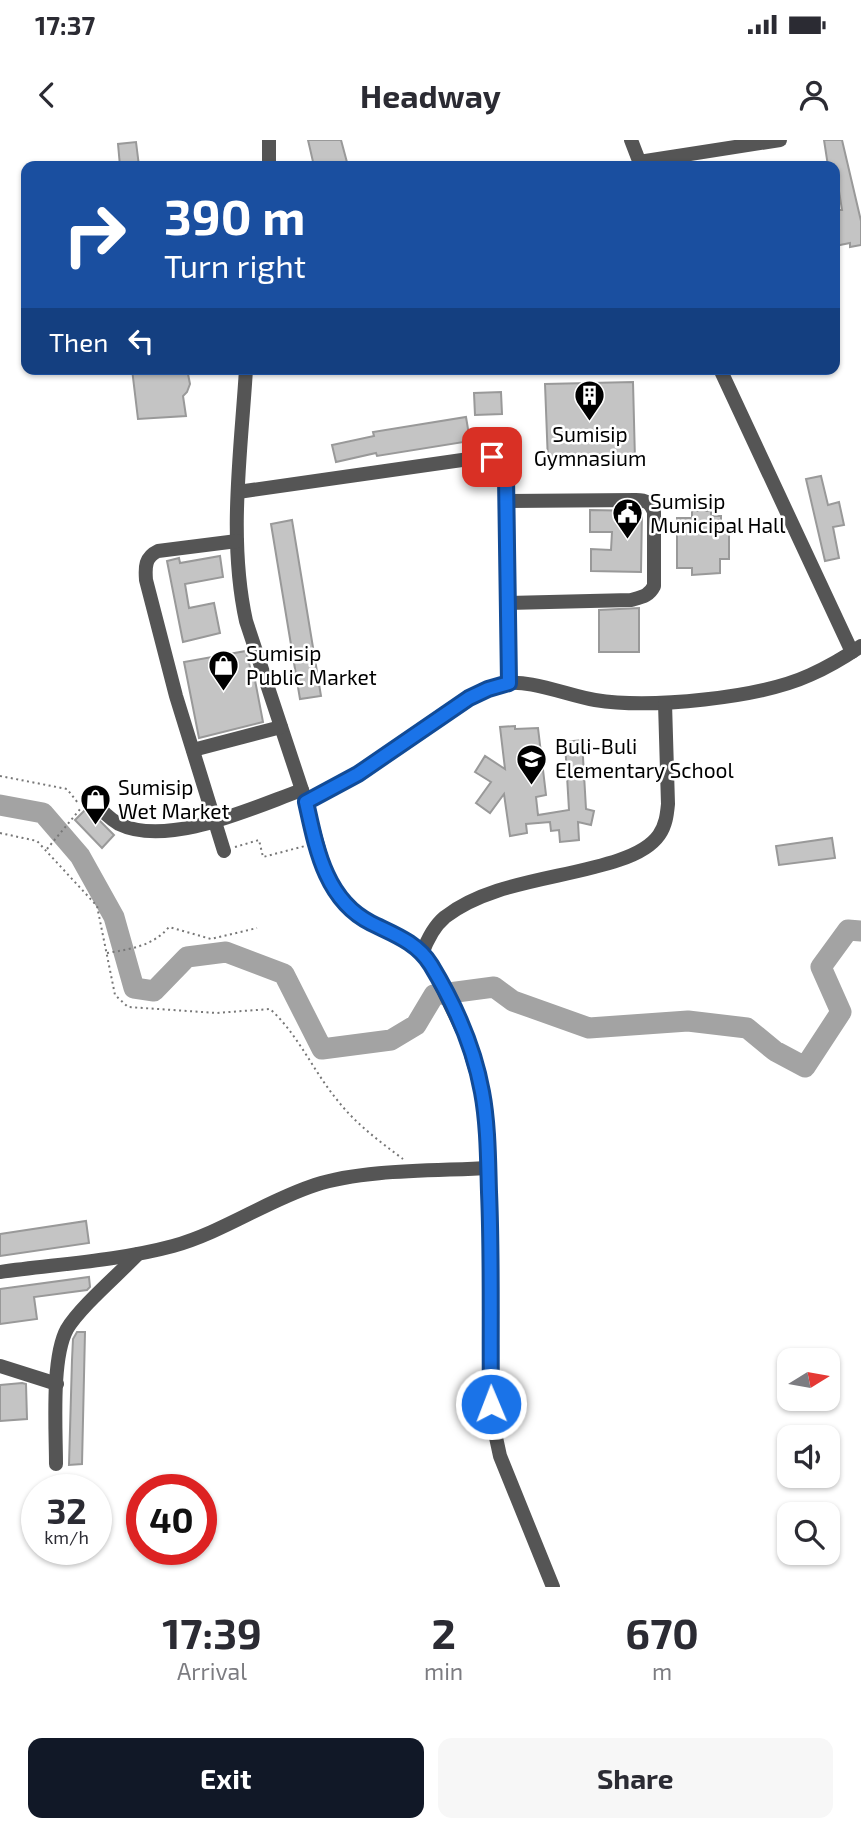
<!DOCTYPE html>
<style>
body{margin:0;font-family:"Exo 2",sans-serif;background:#f7f7f7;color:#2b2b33;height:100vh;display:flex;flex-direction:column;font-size:26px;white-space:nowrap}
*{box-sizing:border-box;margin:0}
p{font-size:23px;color:#7c7c81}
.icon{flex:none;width:38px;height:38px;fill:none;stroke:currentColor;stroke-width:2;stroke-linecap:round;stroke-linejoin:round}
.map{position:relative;height:1447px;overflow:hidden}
.drawer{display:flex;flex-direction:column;background:#fff;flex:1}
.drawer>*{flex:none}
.banner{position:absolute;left:21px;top:21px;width:819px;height:214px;border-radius:14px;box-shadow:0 2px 5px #0004;background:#1a4fa0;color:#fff;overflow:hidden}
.needle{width:46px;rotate:79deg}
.controls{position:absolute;left:777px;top:1208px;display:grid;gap:14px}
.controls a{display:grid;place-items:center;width:63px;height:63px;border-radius:14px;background:#fff;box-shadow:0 2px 5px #0004;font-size:35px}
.speed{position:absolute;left:21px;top:1334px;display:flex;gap:14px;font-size:35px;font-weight:700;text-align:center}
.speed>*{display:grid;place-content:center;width:91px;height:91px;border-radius:50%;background:#fff;box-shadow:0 2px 5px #0004;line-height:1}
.speed small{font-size:18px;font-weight:400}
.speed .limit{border:10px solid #d22;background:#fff;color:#111}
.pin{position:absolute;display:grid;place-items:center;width:60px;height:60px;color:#fff;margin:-30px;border-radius:14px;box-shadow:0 4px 10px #0006}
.me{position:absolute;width:77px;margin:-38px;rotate:359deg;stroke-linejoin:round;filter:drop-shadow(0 0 5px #0008)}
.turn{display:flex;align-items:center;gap:24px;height:147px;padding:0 28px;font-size:32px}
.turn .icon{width:91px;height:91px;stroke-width:2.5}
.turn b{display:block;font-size:49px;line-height:60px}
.then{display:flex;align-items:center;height:66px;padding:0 28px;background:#0003;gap:14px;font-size:26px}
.eta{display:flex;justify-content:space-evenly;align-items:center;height:119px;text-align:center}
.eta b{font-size:42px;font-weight:700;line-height:49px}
.button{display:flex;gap:14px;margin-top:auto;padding:14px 28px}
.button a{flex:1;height:80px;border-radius:14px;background:#111827;color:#fff;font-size:28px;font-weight:700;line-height:80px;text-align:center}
.button a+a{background:#f7f7f7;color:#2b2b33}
.status{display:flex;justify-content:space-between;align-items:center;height:49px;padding:0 35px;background:#fff;direction:ltr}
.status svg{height:19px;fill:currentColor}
header{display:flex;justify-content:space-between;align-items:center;height:91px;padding:0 28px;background:#fff;font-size:32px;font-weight:700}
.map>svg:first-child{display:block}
</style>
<div class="status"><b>17:37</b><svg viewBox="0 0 49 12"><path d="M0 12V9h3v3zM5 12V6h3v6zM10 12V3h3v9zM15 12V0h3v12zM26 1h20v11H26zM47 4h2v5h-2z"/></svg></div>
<header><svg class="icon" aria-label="back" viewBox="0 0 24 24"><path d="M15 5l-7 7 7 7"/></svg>Headway<svg class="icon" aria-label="person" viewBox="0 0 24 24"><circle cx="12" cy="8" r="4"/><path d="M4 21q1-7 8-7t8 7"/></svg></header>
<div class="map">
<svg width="861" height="1447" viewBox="0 0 861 1447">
<rect width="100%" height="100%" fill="#fff"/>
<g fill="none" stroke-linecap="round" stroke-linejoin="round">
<polyline stroke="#a3a3a3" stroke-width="21" points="0,665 43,673 80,716 114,777 134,848 154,851 187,817 226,812 284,834 322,909 391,900 416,885 434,855 494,847 513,861 589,888 688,881 747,888 775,911 805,927 841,872 821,827 848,790 861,791"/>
</g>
<g fill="#c4c4c4" stroke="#999" stroke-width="2">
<polygon points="308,0 341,0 348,26 314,26"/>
<polygon points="824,0 842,0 861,81 861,105 850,107 850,103 835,106 835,70 842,70 835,26 828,26"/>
<polygon points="136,2 139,26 120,26 118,4"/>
<polygon points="132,229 179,229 188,234 190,244 187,252 183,256 186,276 138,279"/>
<polygon points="633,242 635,320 548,322 545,244"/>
<polygon points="501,252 502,274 475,275 474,253"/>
<polygon points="466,277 470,301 377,316 376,313 336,322 332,305 374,296 373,292"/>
<polygon points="821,336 828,365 839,362 844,385 833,387 839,418 825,421 806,339"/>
<polygon points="590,370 642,371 641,432 591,431 591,409 611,410 612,392 590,392"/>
<polygon points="692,371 711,371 711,376 721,376 721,389 729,389 729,419 720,419 720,433 692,435 692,428 677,428 677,378 692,378"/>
<polygon points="292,380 321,556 300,559 271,384"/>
<polygon points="220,416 223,437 185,444 189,468 214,463 220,493 183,502 167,421 179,418 180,423"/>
<polygon points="639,468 639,512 599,512 599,470"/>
<polygon points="246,511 252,535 254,535 263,582 199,598 184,522"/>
<polygon points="515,586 515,589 538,588 546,655 536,657 538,675 569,670 565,602 582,600 586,669 594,671 591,685 578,682 579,700 560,702 559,690 551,691 550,682 526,684 527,693 510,696 504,654 490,673 476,663 491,642 475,632 485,616 505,629 500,587"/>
<polygon points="87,668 114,695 102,708 75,680"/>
<polygon points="832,698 835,718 779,725 776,706"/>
<polygon points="86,1081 89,1103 0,1116 0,1094"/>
<polygon points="89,1137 90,1147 87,1150 34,1157 37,1179 0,1184 0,1149"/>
<polygon points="77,1192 85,1192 82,1324 69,1325 72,1220 73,1199"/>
<polygon points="22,1243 26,1244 27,1279 0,1281 0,1245"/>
</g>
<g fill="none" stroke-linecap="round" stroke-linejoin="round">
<g stroke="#777" stroke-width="2" stroke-dasharray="2 3.5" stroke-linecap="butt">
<polyline points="0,636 67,649 78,663"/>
<path d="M0,693L37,701L97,766L115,855L128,867L216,873L270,869C298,894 313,931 338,961C356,984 379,1001 403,1019"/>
<polyline points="235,707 259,700 263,717 305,706"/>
<polyline points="47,709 81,668"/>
<path d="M107,813C131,809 153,806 169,787L211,799L257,788"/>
</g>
<g stroke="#555" stroke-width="14">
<polyline points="269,0 269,26"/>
<polyline points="631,0 641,26"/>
<polyline points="639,22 780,0"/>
<path d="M246,229C241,312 228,399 246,481L306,662L326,734L338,754L358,775L409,802L429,821L466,898L482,952L489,1028L492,1279L500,1316L553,1447"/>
<polyline points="720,229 852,512"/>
<path d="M238,352L483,317C508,319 507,341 508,361L509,543"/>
<path d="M508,361L636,360C646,360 650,362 654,372V446C649,456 642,457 631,460L508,463"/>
<polyline points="193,610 281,587"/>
<path d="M91,658C99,668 108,678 119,684C168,708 254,667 302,650"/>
<path d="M306,662C347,642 382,617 419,592C444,574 471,551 502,544C528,538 569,556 595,560C650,569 760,558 810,535C828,527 845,517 861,506"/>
<path d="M224,711L176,556L146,440C145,427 145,417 158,411L237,401"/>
<path d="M422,814C427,800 433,787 445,777C491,741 564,739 619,720C634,715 650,708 659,695C666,685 667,674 668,664L665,563"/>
<path d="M0,1132C58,1124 117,1121 173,1106C223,1092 266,1061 315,1045C363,1029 437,1031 489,1028"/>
<polyline points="0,1226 57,1244"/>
<path d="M56,1324C56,1290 51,1218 67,1189C80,1167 119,1134 138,1114"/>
</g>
</g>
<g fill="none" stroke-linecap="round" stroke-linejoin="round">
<defs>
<path id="route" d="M491,1264C490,1193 492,1123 489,1052C488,1019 488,984 482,952C474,908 454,863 431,825C417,802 393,794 371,783C325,760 316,707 306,662L358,634L469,558L488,549L509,543L506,337L504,327L492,317"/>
</defs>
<use href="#route" stroke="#114b97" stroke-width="18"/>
<use href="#route" stroke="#1a73e8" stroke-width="12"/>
</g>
<defs>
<symbol id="building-pin" viewBox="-11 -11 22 30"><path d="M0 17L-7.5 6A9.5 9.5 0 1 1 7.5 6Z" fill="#000" stroke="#fff"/><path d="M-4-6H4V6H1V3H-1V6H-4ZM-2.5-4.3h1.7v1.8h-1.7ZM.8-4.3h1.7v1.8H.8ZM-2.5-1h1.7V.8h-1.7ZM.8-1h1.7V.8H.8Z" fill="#fff"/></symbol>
<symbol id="civic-pin" viewBox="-11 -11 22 30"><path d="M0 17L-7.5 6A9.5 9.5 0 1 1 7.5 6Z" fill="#000" stroke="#fff"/><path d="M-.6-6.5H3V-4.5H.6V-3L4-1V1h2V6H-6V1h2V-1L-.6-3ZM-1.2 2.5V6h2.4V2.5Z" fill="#fff"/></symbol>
<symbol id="shop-pin" viewBox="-11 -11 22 30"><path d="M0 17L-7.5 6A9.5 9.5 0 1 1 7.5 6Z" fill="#000" stroke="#fff"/><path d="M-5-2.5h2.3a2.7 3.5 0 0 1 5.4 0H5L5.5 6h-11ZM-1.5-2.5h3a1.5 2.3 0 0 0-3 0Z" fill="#fff"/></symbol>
<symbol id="school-pin" viewBox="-11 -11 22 30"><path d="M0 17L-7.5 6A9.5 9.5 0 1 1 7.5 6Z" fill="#000" stroke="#fff"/><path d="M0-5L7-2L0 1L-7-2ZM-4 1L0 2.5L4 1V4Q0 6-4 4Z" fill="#fff"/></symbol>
</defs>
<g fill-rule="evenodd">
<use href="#building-pin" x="572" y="238" width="35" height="47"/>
<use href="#civic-pin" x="610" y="356" width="35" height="47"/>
<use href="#shop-pin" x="206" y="508" width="35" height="47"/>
<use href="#school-pin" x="514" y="602" width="35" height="47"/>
<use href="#shop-pin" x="78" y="642" width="35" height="47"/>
</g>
<g text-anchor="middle" stroke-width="5" stroke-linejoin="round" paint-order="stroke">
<g font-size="21" fill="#000" stroke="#fff" text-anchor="start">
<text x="590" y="302" text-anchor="middle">Sumisip<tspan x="590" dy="24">Gymnasium</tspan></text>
<text x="650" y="369">Sumisip<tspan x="650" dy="24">Municipal Hall</tspan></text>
<text x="246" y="521">Sumisip<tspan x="246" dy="24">Public Market</tspan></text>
<text x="555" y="614">Buli-Buli<tspan x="555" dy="24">Elementary School</tspan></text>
<text x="118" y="655">Sumisip<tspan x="118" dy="24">Wet Market</tspan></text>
</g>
</g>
</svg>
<div class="controls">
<a><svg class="needle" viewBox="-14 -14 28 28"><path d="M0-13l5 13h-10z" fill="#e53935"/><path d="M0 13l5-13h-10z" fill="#7c7c81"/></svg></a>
<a><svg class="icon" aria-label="sound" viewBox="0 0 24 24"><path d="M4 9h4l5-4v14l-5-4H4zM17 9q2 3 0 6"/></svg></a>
<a><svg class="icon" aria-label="search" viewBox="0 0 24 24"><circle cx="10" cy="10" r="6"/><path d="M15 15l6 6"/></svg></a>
</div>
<div class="speed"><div>32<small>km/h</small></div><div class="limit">40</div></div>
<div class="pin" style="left:492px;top:317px;background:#d93025"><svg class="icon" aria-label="arrive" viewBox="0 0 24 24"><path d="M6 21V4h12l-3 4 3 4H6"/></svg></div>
<svg class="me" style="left:491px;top:1264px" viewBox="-20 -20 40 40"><circle r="17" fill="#1a73e8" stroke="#fff" stroke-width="3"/><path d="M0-11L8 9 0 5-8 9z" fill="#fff"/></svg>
<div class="banner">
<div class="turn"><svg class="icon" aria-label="right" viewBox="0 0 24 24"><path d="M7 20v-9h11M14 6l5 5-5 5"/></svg><div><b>390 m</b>Turn right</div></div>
<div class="then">Then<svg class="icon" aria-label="left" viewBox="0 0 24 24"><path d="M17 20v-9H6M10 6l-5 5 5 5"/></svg></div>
</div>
</div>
<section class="drawer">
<div class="eta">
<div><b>17:39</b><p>Arrival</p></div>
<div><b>2</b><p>min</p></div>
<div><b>670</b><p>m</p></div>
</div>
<div class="button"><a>Exit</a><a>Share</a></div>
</section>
